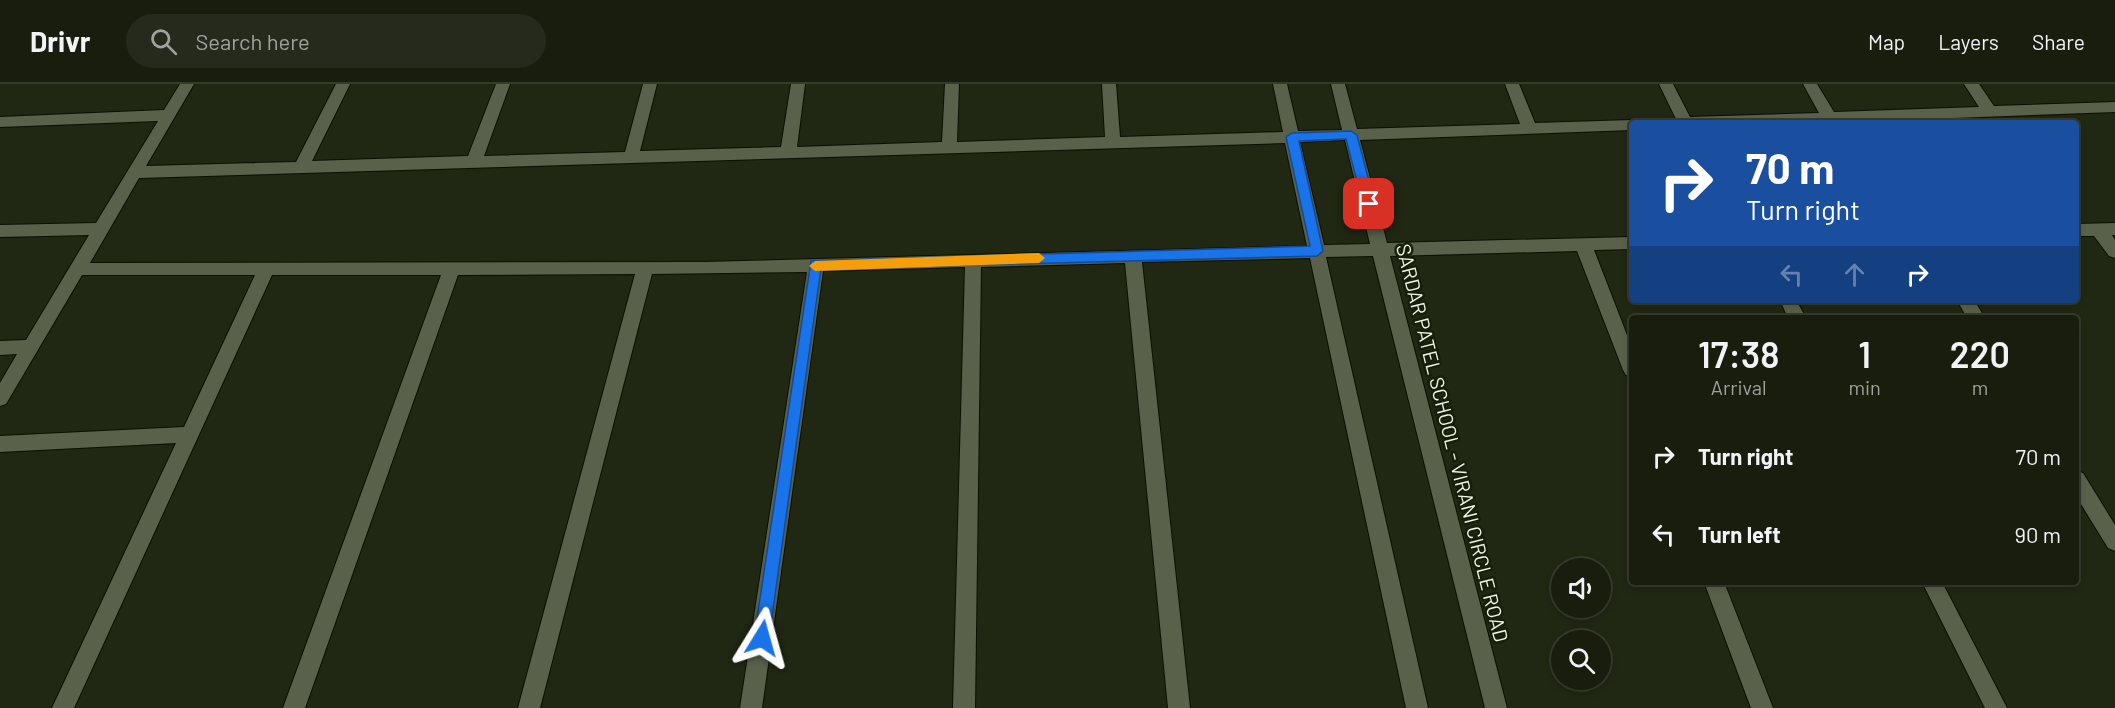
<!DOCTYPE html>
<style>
body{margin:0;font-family:Barlow,sans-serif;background:#252a1c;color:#f1f3f6;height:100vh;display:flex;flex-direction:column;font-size:22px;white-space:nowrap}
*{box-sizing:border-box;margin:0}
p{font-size:20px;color:#9fa29e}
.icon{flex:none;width:33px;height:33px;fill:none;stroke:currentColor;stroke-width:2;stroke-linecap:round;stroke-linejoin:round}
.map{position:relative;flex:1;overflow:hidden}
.drawer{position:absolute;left:1629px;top:231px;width:450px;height:270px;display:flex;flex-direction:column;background:#181d0e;border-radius:6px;box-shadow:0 3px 9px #0003,0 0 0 2px #363b2e}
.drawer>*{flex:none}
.top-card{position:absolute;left:1629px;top:36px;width:450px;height:183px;border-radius:6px;box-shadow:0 3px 9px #0003,0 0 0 2px #363b2e;background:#1a4fa0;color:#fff;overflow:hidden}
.controls{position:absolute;left:1551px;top:474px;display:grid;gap:12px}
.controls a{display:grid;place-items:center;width:60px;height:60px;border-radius:50%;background:#181d0e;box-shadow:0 3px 9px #0003,0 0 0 2px #363b2e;font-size:30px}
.pin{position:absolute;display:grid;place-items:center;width:51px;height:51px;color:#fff;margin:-26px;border-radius:12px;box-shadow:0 3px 9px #0006}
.me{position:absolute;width:66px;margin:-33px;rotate:8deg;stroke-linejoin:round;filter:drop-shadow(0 0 4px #0008)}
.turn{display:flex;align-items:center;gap:21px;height:126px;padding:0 18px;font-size:27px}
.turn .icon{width:78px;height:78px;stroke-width:2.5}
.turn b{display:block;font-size:42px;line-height:51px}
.lanes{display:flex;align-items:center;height:57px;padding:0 18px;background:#0003;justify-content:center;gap:30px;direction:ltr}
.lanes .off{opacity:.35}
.eta{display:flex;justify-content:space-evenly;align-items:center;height:102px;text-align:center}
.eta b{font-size:36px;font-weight:600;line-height:42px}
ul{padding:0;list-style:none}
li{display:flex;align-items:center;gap:18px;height:78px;padding:0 18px}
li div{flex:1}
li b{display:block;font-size:22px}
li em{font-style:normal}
header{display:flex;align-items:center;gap:36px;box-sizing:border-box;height:84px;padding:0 30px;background:#181d0e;border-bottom:2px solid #363b2e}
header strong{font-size:28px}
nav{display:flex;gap:33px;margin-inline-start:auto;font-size:21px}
.search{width:420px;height:54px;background:#252a1c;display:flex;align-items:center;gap:15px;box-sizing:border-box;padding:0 21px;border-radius:33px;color:#9fa29e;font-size:22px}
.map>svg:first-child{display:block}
</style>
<header>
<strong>Drivr</strong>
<div class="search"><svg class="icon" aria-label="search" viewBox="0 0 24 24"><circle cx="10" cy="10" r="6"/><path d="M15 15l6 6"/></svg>Search here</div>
<nav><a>Map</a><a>Layers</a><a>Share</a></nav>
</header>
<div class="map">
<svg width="2115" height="624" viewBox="0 0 2115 624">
<rect width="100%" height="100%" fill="#202713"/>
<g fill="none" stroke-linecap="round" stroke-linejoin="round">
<defs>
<g id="minor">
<path d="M180,0H194L146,82L296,78L336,0H350L312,77L468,72L496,0H510L484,72L625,68L643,0H657L640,67L781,63L791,0H805L797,63L942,58L945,0H959L957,58L1105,53L1102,0H1116L1120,53L1283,48L1273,0H1287L1298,47L1342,46L1331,0H1345L1357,45L1520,40L1505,0H1519L1535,39L1632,36L1638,39H1632V46L1360,56L1387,159L1632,153V165L1594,166L1632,264V293L1626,291L1623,286L1577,167L1390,172L1507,624H1485L1373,172L1326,173L1428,624H1406L1310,174L1142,178L1190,624H1168L1125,179L981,183L975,624H953L965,183L823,187L762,624H740L807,188L652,190L540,624H518L635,190L458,191L305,624H283L441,191H272L74,624H52L176,359L0,368V352L184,343L255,191H82L6,320L0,322V299L17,270L0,271V257L26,256L89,151L0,153V141L96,139L158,37L0,43V33L164,26ZM1345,56L1370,160L1324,161L1300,58ZM1285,59L1307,162L704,178L90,179L139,94Z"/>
<polygon points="1659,0 1673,0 1690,33 1819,29 1803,0 1817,0 1834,28 1979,23 1964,0 1979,0 1994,22 2115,18 2115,28 1822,39 1673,39 1676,35"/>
<polygon points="2115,139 2115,151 2112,151 2115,156 2115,174 2109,172 2094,152 2076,152 2076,140"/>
<polygon points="1780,216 1796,216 1806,234 1788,234"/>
<polygon points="1957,216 1974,216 1985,234 1967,234"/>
<polygon points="2076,387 2083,389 2115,441 2115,467 2108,464 2076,412"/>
<polygon points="1704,498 1724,498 1773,624 1751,624"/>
<polygon points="1922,498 1942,498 2007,624 1985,624"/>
</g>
</defs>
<use href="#minor" stroke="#0a1001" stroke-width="2"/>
<use href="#minor" fill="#59614b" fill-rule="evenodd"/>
</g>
<polygon fill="#1a73e8" stroke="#114b97" stroke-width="1.5" points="1351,47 1357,51 1375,120 1369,124 1363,120 1346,55 1299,57 1323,167 1317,172 821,185 769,554 767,559 762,561 756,559 754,554 811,177 1310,162 1286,53 1292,49"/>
<polygon fill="#f59e0b" points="1039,169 1045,174 1039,179 815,187 809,182 815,177"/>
<g text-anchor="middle" stroke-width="5" stroke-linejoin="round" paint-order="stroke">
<g font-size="20" fill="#f1f6e8" stroke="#171e0a">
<text transform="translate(1452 359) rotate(76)" y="7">SARDAR PATEL SCHOOL - VIRANI CIRCLE ROAD</text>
</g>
</g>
</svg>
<div class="controls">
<a><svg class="icon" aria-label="sound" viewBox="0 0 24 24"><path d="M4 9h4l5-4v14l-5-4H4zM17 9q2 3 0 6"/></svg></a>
<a><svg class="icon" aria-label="search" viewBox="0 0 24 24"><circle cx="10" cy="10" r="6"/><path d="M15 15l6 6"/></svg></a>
</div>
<div class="pin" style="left:1369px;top:120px;background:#d93025"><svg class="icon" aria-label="arrive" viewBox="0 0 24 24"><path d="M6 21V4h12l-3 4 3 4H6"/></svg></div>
<svg class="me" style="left:762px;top:554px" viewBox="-20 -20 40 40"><path d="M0-17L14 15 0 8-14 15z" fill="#1a73e8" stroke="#fff" stroke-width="4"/></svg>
<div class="top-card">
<div class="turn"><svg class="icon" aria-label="right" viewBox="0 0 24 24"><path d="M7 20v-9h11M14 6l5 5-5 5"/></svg><div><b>70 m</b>Turn right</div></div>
<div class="lanes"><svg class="icon off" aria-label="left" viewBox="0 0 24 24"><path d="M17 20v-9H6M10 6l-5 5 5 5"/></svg><svg class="icon off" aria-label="ahead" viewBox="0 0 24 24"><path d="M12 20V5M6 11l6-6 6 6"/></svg><svg class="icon" aria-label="right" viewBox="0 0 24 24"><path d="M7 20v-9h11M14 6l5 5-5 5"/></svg></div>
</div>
<section class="drawer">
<div class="eta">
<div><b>17:38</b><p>Arrival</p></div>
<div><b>1</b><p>min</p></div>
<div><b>220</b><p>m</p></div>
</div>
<ul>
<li><svg class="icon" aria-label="right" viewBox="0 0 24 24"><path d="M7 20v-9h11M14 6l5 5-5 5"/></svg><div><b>Turn right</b></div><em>70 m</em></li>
<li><svg class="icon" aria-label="left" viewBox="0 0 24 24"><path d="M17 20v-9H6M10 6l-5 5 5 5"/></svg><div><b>Turn left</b></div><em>90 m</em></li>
</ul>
</section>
</div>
